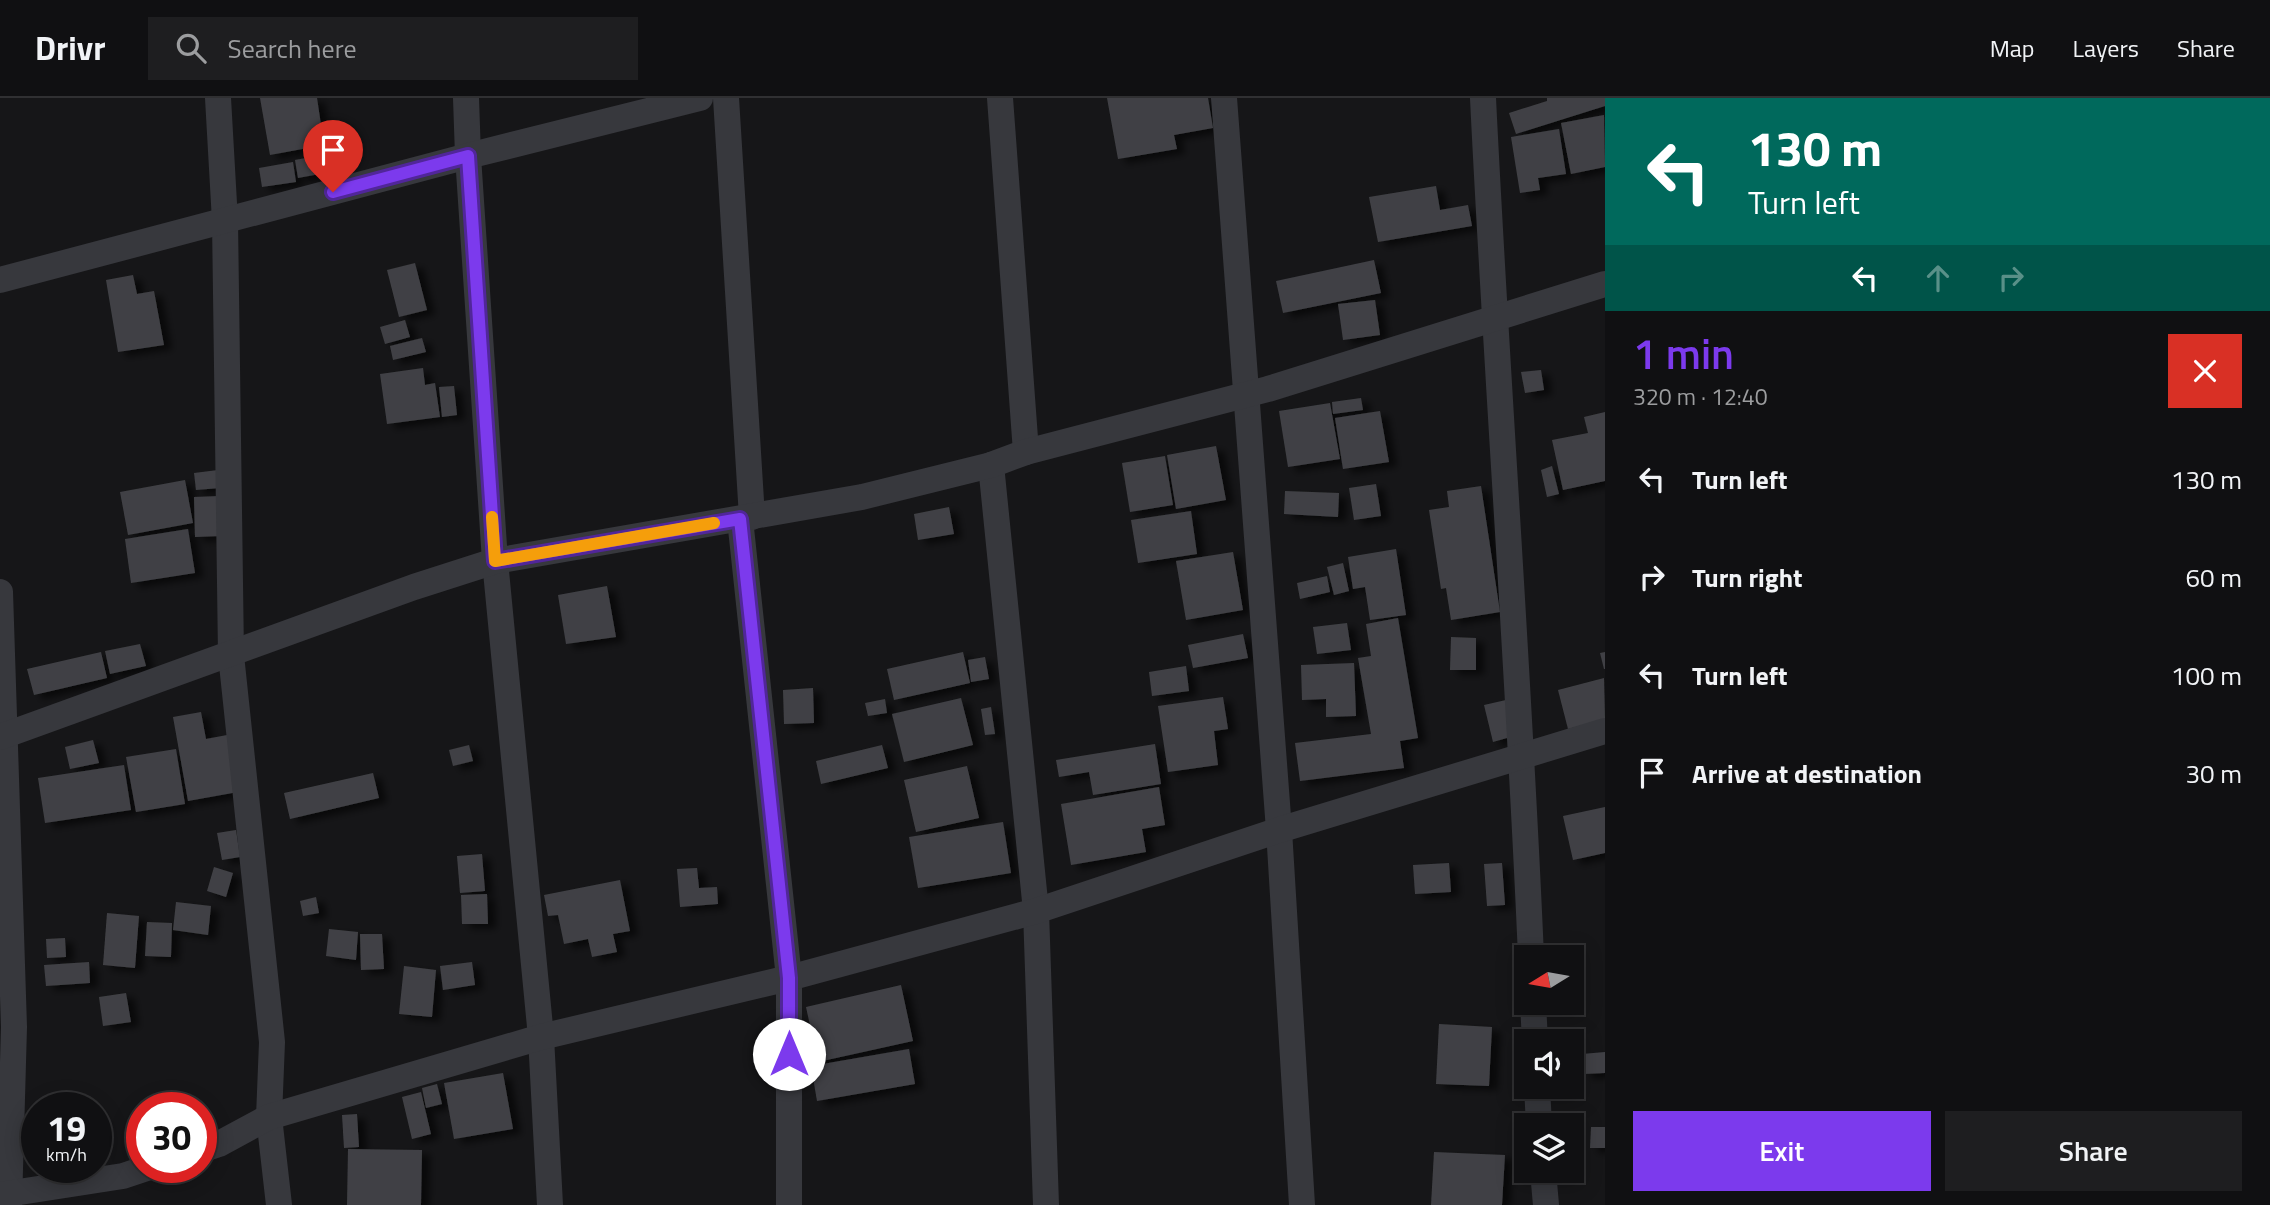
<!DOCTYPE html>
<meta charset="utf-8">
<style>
body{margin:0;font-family:"Titillium Web",sans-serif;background:#1e1e20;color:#f1f3f6;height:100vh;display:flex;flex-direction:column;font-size:26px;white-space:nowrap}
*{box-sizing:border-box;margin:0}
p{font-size:23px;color:#9c9d9f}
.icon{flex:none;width:38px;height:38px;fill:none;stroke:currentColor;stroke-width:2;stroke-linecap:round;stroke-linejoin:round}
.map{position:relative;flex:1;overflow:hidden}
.panel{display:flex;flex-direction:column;background:#101012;width:665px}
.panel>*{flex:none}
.hud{background:#00695c;color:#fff;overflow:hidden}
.needle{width:46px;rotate:259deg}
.fabs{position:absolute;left:1514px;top:847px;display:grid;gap:14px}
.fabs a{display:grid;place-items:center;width:70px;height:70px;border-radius:0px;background:#101012;box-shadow:0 4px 18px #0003,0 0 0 2px #303032;font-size:35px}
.speed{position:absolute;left:21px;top:994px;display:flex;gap:14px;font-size:35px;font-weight:700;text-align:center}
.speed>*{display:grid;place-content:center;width:91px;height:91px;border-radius:50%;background:#101012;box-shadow:0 4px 18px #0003,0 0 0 2px #303032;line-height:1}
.speed small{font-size:18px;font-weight:400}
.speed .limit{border:10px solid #d22;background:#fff;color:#111}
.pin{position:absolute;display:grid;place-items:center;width:60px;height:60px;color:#fff;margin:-72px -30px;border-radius:50% 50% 50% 0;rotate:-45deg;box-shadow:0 0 7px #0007}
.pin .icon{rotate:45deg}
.me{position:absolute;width:77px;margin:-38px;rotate:0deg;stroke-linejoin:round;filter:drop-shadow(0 0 5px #0008)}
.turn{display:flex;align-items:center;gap:24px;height:147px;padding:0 28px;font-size:32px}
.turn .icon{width:91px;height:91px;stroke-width:2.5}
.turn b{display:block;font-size:49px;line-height:60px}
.lanes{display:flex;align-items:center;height:66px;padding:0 28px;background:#0003;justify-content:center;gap:35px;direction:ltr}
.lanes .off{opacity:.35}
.round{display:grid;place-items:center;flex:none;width:74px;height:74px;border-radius:0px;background:#1e1e20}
.overview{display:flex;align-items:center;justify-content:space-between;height:119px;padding:0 28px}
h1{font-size:42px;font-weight:600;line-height:52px;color:#7c3aed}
.button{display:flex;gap:14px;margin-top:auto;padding:14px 28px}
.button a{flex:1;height:80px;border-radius:0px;background:#7c3aed;color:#fff;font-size:28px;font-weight:600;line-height:80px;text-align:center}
.button a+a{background:#1e1e20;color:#f1f3f6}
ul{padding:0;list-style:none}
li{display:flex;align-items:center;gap:21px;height:98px;padding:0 28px}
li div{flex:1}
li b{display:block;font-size:26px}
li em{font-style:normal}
header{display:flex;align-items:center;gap:42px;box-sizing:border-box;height:98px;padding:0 35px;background:#101012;border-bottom:2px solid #303032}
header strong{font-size:33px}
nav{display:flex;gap:38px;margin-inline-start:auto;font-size:24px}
.search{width:490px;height:63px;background:#1e1e20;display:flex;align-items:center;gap:18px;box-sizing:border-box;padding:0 24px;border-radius:0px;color:#9c9d9f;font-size:26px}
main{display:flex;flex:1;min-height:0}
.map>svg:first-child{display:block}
</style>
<header>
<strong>Drivr</strong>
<div class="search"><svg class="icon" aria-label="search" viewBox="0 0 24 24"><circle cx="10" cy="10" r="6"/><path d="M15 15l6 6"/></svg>Search here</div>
<nav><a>Map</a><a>Layers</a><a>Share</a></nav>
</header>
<main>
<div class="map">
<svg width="1605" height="1107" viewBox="0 0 1605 1107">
<defs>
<filter id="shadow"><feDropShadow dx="8" dy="4.5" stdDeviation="3.5" flood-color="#0009"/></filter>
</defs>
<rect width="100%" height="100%" fill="#161618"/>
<g fill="#404145" filter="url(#shadow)">
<polygon points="260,0 317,0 324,47 270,57"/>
<polygon points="1107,0 1208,0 1213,30 1174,37 1177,51 1118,61"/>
<polygon points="1547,0 1605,0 1605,8 1516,36 1509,15 1547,3"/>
<polygon points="1604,17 1605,69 1571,76 1561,25"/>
<polygon points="1559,31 1566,76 1538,80 1540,92 1520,95 1511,39"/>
<polygon points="322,57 325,75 298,80 295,62"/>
<polygon points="293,64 296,84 262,89 259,70"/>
<polygon points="1436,88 1440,112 1468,107 1472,128 1378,144 1369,99"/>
<polygon points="1374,162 1381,195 1283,215 1276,183"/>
<polygon points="415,165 427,212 399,219 387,172"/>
<polygon points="133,177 137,196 154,193 164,247 118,254 106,182"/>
<polygon points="1375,202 1380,237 1343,242 1338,206"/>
<polygon points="405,222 410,239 385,246 380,229"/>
<polygon points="422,240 426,254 393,262 390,248"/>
<polygon points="423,270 425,287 435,285 440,319 387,326 380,276"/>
<polygon points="1541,272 1544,292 1525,295 1521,274"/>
<polygon points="454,288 457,317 442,319 439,289"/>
<polygon points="1361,300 1363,312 1333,316 1332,304"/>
<polygon points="1330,305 1340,361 1288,369 1279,313"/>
<polygon points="1380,313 1389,364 1343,371 1335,320"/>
<polygon points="1605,314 1605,383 1563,392 1552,342 1588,335 1584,319"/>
<polygon points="1216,348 1226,402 1176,411 1167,357"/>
<polygon points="1165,358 1173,407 1130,414 1122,365"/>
<polygon points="1552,368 1559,396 1547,399 1541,372"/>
<polygon points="218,372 220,390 196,392 194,375"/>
<polygon points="185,382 193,425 128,437 120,394"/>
<polygon points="1376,386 1381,418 1354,422 1349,390"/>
<polygon points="1481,388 1500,514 1451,522 1446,490 1441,491 1429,412 1449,409 1447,393"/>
<polygon points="1285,393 1339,395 1338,419 1284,416"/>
<polygon points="220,398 221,438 195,439 194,399"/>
<polygon points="949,409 954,436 918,442 914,416"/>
<polygon points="1191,413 1197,456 1138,465 1131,422"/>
<polygon points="188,431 195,475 131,485 125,441"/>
<polygon points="1396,451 1406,517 1370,522 1365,489 1353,491 1348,459"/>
<polygon points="1233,454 1243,512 1186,522 1176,463"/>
<polygon points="1343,465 1349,493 1334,497 1327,469"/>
<polygon points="1327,478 1330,494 1300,501 1297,485"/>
<polygon points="607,488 616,539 566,546 558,497"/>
<polygon points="1398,520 1418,640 1400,643 1404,670 1300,683 1295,645 1371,636 1358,560 1371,558 1366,526"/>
<polygon points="1347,525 1351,552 1317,556 1313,529"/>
<polygon points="1243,536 1248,560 1193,570 1188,547"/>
<polygon points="1451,539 1476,540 1476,572 1450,572"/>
<polygon points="140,546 146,568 110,576 105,553"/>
<polygon points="101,554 107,580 34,597 27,571"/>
<polygon points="963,554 970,585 894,602 887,571"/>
<polygon points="1605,554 1605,571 1604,571 1600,555"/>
<polygon points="985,559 989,581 971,584 968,562"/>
<polygon points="1354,565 1356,618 1326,619 1326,601 1302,602 1301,567"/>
<polygon points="1186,568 1189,593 1152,598 1149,574"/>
<polygon points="1604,580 1605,621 1568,631 1558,592"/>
<polygon points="813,590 814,625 784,626 783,592"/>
<polygon points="1223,599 1228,631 1214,633 1218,667 1168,674 1158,608"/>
<polygon points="961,600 973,647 904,664 892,616"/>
<polygon points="885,601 887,615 868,618 865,605"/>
<polygon points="1506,602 1514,638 1493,644 1484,607"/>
<polygon points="991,609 995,636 985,637 981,611"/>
<polygon points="201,614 206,641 227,637 238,694 188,703 173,619"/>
<polygon points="93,642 99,665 70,671 65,649"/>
<polygon points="1155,646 1161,686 1093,697 1089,674 1059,679 1056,662"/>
<polygon points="469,647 473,663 453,668 449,652"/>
<polygon points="882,647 888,670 821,686 816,663"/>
<polygon points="176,651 185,706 136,714 126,659"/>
<polygon points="124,667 131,712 45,725 38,680"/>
<polygon points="967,668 979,720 916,734 904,682"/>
<polygon points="373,675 379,700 290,721 284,695"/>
<polygon points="1159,689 1165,727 1142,731 1146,754 1071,767 1061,706"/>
<polygon points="1605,709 1605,755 1573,762 1563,718"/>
<polygon points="1003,724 1011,775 918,790 909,739"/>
<polygon points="236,732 240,759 222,762 217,735"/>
<polygon points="482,756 485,793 460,795 457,758"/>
<polygon points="1449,765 1451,794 1415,796 1413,767"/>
<polygon points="1502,765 1505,807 1487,808 1484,766"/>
<polygon points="214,769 233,775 226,799 207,793"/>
<polygon points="697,770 699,790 717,789 718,806 680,809 677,771"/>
<polygon points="620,782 630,833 613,836 617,854 592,859 588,841 564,846 558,817 548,818 544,797"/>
<polygon points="487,796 488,826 462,826 461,797"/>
<polygon points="316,799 319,815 303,818 300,803"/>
<polygon points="176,804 211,808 208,837 173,832"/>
<polygon points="107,815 139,818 135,870 103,867"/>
<polygon points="147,824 172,825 171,859 145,858"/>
<polygon points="329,831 358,834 356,862 326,858"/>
<polygon points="360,836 382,836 384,871 361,872"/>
<polygon points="65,840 66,859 47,860 46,841"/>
<polygon points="89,864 90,885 46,888 44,867"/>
<polygon points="472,864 475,887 443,892 440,868"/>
<polygon points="404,868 436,872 432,919 399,916"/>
<polygon points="901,887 913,943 818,964 806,909"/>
<polygon points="126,895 131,924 103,928 99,899"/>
<polygon points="1439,926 1492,929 1489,988 1436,986"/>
<polygon points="909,951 915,986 817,1003 811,968"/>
<polygon points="1605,954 1605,975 1584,976 1582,956"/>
<polygon points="503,975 513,1031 454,1041 444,985"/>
<polygon points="437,986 442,1006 426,1010 422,990"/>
<polygon points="421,994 431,1036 412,1041 402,999"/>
<polygon points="357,1016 359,1049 344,1050 342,1017"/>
<polygon points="1591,1029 1605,1029 1605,1050 1590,1050"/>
<polygon points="348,1051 422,1052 421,1107 347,1107"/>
<polygon points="1434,1054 1505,1057 1502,1107 1431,1107"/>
</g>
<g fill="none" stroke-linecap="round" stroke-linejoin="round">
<g stroke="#37383d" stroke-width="26">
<polyline points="218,0 225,123 231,557 272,944 269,1019 279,1107"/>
<polyline points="466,0 468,58 495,463 541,939 550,1107"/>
<polyline points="726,0 752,419"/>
<polyline points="1000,0 1026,354"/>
<polyline points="1224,0 1279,732 1302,1107"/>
<path d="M1483,0C1497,287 1519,573 1531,859"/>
<polyline points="0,182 468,58 700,0"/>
<polyline points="991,367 1036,813 1046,1107"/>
<polyline points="740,421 789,880 789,1107"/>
<polyline points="0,494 14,929 9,1107"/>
<polyline points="0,639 414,489 495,463 862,399 991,367 1026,354 1268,291 1605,186"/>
<polyline points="1533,905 1535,943"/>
<polyline points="1537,989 1539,1027"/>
<polyline points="201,1052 219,1046 269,1019 541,939 789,880 1036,813 1279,732 1605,633"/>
<polyline points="1543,1073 1546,1107"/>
<polyline points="0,1097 123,1078 150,1069"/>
</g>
</g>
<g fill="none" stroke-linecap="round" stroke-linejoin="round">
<defs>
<polyline id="route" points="333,94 468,58 495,463 740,421 789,880 789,956"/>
</defs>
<use href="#route" stroke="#51269a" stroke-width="18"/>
<use href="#route" stroke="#7c3aed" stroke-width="12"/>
<polyline stroke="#f59e0b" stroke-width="12" points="492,419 495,463 714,425"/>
</g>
</svg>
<div class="fabs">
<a><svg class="needle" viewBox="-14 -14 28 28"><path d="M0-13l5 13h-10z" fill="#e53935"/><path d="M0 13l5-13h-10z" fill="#9c9d9f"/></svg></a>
<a><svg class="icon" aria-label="sound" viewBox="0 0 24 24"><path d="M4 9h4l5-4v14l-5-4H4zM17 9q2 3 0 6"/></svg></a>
<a><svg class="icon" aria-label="layers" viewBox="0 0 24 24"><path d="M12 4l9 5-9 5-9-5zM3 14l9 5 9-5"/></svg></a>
</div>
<div class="speed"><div>19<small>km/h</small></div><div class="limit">30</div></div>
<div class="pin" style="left:333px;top:94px;background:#d93025"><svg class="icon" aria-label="arrive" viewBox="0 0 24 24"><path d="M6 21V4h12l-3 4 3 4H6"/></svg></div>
<svg class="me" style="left:789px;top:956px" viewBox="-20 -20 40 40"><circle r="19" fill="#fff"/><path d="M0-13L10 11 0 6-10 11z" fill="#7c3aed"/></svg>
</div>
<section class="panel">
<div class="hud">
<div class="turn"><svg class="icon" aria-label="left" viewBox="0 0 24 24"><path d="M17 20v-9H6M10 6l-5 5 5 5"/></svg><div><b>130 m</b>Turn left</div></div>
<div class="lanes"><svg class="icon" aria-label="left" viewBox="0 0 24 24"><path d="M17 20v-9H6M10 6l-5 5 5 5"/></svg><svg class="icon off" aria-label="ahead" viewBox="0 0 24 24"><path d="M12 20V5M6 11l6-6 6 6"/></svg><svg class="icon off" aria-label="right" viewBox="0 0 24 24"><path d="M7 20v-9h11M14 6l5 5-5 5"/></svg></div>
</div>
<div class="overview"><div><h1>1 min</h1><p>320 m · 12:40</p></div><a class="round" style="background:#d93025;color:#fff"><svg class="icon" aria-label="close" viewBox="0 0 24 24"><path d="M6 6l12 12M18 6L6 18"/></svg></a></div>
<ul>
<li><svg class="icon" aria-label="left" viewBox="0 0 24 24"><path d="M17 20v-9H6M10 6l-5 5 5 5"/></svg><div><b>Turn left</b></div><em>130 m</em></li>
<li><svg class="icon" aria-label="right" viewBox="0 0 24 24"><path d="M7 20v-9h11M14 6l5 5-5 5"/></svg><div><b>Turn right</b></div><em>60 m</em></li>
<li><svg class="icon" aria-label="left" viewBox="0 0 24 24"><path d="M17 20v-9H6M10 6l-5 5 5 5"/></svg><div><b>Turn left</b></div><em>100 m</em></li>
<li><svg class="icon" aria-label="arrive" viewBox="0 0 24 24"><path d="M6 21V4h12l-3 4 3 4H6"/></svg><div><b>Arrive at destination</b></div><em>30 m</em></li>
</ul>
<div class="button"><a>Exit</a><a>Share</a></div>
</section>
</main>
